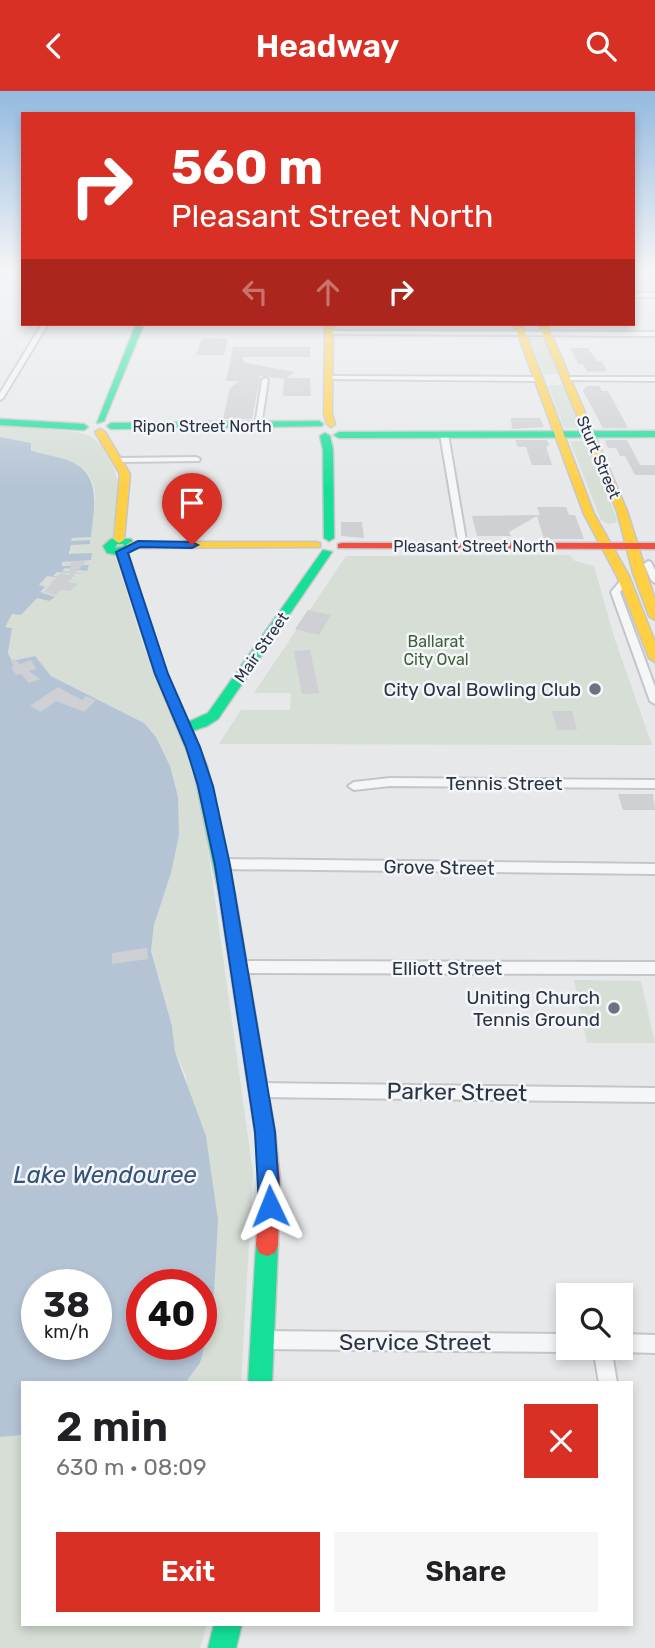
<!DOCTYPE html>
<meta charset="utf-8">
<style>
body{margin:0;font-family:Rubik,sans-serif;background:#f6f6f6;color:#202124;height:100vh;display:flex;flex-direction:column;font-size:26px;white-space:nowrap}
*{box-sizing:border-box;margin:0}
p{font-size:23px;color:#757577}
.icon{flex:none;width:38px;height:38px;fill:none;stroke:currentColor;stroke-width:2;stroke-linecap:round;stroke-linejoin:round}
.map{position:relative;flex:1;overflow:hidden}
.side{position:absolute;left:21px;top:1290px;width:612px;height:245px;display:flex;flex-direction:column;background:#fff;border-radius:0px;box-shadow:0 4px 10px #0003}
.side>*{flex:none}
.hud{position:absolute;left:21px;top:21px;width:614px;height:214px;border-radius:0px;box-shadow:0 4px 10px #0003;background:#d93025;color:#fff;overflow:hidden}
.tools{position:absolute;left:556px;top:1192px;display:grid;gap:14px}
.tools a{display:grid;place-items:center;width:77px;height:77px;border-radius:0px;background:#fff;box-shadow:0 4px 10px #0003;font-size:35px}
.speed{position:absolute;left:21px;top:1178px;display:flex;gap:14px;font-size:35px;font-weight:700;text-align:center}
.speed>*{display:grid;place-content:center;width:91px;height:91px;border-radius:50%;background:#fff;box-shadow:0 4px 10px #0003;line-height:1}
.speed small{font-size:18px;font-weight:400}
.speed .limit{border:10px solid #d22;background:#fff;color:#111}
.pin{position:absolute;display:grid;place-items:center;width:60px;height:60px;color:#fff;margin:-72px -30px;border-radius:50% 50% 50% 0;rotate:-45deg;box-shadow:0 0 7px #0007}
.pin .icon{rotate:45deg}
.me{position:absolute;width:77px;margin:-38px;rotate:358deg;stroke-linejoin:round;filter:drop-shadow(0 0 5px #0008)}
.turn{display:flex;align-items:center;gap:24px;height:147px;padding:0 35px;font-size:32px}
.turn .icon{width:91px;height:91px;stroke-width:2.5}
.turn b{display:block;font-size:49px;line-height:60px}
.lanes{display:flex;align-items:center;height:66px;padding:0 35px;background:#0003;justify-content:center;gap:35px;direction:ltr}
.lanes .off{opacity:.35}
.round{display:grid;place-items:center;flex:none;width:74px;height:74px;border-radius:0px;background:#f6f6f6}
.head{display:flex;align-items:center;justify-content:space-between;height:119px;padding:0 35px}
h1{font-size:42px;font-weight:600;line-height:52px}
.action{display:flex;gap:14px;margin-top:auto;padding:14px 35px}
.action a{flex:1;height:80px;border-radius:0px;background:#d93025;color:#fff;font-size:28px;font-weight:600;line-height:80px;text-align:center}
.action a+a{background:#f6f6f6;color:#202124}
header{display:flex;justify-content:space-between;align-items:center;height:91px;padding:0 35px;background:#d93025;color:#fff;font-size:32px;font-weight:600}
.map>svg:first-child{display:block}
</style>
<header><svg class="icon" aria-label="back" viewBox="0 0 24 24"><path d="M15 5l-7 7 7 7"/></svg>Headway<svg class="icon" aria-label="search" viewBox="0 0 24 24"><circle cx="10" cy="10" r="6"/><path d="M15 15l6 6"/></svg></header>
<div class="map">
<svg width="655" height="1557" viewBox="0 0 655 1557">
<rect width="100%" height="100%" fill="#e6e8ea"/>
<g fill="#d6ded6">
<polygon points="529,247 544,247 559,283 544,283"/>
<polygon points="548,294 564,294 581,337 564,337"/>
<path d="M0,335L78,341L90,345L101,354L114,378L119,394L113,458L144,557L192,674L204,729L253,1082L241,1291H186L200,1272L213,1221L186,985L175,961L172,935L151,860L154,834L171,782L144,632L51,585L35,565L12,570L8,562L12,537L4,536L12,523L21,524L37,506L49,510L54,506L39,501L38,495L47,485L77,492L52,485L57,481L83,485L62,480L65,476L87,479L89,474L62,475V471L70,470L71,454L90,449L71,451V447L91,446C92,430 97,411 94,396C90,372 57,363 37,364L26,351L0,346Z"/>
<polygon points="570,350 586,350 617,428 616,432 608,433 601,429"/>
<polygon points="569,464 575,470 594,475 614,546 652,654 219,653 241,619 290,619 291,602 254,602 346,465"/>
<polygon points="574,889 641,890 655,952 587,952"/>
<polygon points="23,1344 23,1533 207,1533 200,1557 0,1557 0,1346"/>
</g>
<path fill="#b4c4d5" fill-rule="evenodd" d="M0,346L31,352V359C41,364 54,364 67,369C103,382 94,415 91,446L72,447L71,450L90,449V453L71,454L69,463L92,462L91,469L62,471V475L89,474L87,480L65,477L62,480L84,483L57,481L53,485L78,490L47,485L39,494L45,496L40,501L55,506L49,510L37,507L21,524L12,523L5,536L12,537L8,562L12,570L35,565L51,585L144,632L156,646L170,675L178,706L179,744L171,782L154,834L151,860L172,935L175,961L206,1045L218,1129L213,1221L200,1272L186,1291L23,1292V1344L0,1346ZM37,1194H96V1253H37ZM142,1194H201V1253H142Z"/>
<g fill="#ced0d3">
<polygon points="202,247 228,248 224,264 196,264"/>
<polygon points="233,256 310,256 310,266 243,266 243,271 294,281 287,287 310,287 311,305 283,305 284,288 260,285 252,328 223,328 230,297 239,290 226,290"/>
<polygon points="570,257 588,257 597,270 602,270 607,280 587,281 583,273 578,273"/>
<polygon points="586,295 599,295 602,300 608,300 628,337 603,337 583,300"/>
<polygon points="511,327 540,327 544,336 512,338"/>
<polygon points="515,349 547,349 549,354 546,356 552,374 532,374 526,356 518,356"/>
<polygon points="607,349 627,349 640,374 655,374 655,384 635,384 625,365 620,365 616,357 608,357 605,350"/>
<polygon points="537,416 566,416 569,424 575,424 584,448 544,448 537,425 509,441 511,445 477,445 472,425 540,424"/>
<polygon points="341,431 362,431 364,447 341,445"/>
<polygon points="71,470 86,470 68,491 78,493 70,500 61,499 55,504 44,501 60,482 69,484"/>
<polygon points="308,519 331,524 319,544 295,538"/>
<polygon points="310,559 319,602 302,603 294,560"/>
<polygon points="14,568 20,573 31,569 36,578 29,580 40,588 29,592 21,583 16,584 11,576 14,575 11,571"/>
<polygon points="58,596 82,609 86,605 96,609 84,621 56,610 41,621 30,615"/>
<polygon points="552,620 572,620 577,639 557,639"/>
<polygon points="618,703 653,703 655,719 623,719"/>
<polygon points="147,857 148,868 112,873 112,862"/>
</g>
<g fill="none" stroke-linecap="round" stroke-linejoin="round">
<defs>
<g id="street">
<rect x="634" y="202" width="21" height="4"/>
<polygon points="42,233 48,233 3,307 0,309 0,302"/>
<polygon points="329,240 655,241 655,245 327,243"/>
<polygon points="329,285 539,286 542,288 539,290 327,288 326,287"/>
<polygon points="567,286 655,286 655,290 565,289 565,287"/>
<polygon points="265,287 268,289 261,335 258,337 255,335 262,289"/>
<polygon points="444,341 448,343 467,455 463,458 459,455 440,343"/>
<polygon points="196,366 200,368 199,370 119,371 115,369 119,367"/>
<polygon points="648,470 651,471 655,479 655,492 651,489 644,473"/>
<polygon points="625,487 629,490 620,501 655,596 655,613 650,610 611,501 622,488"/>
<polygon points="390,687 655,689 655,697 390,695 354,699 348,695 354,691"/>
<polygon points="222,768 655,773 655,783 222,778 216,773"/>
<polygon points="239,870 655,871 655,883 239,882 234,880 232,876 234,872"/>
<polygon points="258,992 655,997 655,1011 258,1006 253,1004 251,999 253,994"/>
<polygon points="262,1240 569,1243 569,1256 576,1256 569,1261 262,1258 256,1255 253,1249 256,1243"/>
<polygon points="621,1243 655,1244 655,1262 621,1261 615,1258 614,1256 621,1256"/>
<polygon points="593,1256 611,1256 617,1292 599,1292"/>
</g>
<g id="fast">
<polygon points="136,233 144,233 104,330 97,332"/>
<polygon points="0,328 84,333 88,336 84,339 0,334"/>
<polygon points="319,330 323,333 322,335 111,338 107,335 111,332"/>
<polygon points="655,340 655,346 339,347 334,344 339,341"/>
<polygon points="325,342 330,345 333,359 334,447 329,450 324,447 323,359 320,345"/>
<path d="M111,448H131L135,456L128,462L167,583L188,631L208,622L323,459L332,461L218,628L207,635L192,640L207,675L235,803L233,807H221L219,803L193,675L155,583L117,464L107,462L103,455ZM117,453H123L124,455L115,457Z"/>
<polygon points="267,1143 275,1146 278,1154 272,1292 248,1292 256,1154 259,1146"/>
<polygon points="214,1533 242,1533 236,1557 208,1557"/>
</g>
<g id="slow">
<polygon points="325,233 333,233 332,323 335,333 331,336 327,333 324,323"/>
<polygon points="514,233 522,233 594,423 629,485 655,551 655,571 649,567 617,485 584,423"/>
<polygon points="539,233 547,233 627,420 655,509 655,529 649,525 633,482 617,420"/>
<polygon points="100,338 105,341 130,383 124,449 119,452 114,449 120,383 95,341"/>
<polygon points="316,451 320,452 320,456 131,457 126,454 131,451"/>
</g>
<g id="jam">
<polygon points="342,452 655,452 655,458 338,457 338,453"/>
<polygon points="227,797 233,799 235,803 275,1041 280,1089 278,1154 275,1162 267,1165 259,1162 256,1154 260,1089 255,1041 219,803 221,799"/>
</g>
</defs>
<use href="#street" stroke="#c4c6c8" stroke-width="4"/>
<use href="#fast" stroke="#c4c6c8" stroke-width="3"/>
<use href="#slow" stroke="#c4c6c8" stroke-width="3"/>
<use href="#jam" stroke="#c4c6c8" stroke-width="3"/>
<use href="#street" fill="#f5f6f7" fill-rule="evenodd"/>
<use href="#fast" fill="#16e098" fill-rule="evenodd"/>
<use href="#slow" fill="#ffcf43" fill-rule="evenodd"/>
<use href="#jam" fill="#f24e42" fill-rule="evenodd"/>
</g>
<linearGradient id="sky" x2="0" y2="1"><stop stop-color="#93bae0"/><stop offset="0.45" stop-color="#f4f5f6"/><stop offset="1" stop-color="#f4f5f6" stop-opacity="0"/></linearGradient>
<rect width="655" height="397" fill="url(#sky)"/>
<polygon fill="#1a73e8" stroke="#114b97" stroke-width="2" points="138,450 192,451 198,454 192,457 140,456 128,462 168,583 200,656 213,695 230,774 275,1041 280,1115 277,1123 270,1126 262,1123 259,1115 255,1041 215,774 198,695 186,656 155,583 116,461"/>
<g fill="#6c737f" stroke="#f4f6f9" stroke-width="2.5">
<circle cx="595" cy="598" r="7"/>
<circle cx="614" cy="917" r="7"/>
</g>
<g text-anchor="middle" stroke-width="5" stroke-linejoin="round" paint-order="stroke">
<g font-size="16" fill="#2b3445" stroke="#f4f6f9">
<text x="202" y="341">Ripon Street North</text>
<text transform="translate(599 366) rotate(67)" y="6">Sturt Street</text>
<text x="474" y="461">Pleasant Street North</text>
<text transform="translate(261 556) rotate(-55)" y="6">Mair Street</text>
</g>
<g font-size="16" fill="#3f6138" stroke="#f4f6f9">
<text x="436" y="556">Ballarat<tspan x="436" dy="18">City Oval</tspan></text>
</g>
<g font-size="19" fill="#2b3445" stroke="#f4f6f9" text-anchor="end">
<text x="581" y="605">City Oval Bowling Club</text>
<text x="600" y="913">Uniting Church<tspan x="600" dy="22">Tennis Ground</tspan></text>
</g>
<g font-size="19" fill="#2b3445" stroke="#f4f6f9">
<text x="504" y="699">Tennis Street</text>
<text transform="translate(439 776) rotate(1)" y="7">Grove Street</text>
<text x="447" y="884">Elliott Street</text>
</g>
<g font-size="23" fill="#2b3445" stroke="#f4f6f9">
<text transform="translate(457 1001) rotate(1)" y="8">Parker Street</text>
<text x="415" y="1259">Service Street</text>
</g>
<g font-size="24" font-style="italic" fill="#34527a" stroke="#f4f6f9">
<text x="105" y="1092">Lake Wendouree</text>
</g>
</g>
</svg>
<div class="tools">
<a><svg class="icon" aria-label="search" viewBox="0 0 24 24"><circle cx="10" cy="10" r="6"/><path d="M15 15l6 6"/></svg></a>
</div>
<div class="speed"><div>38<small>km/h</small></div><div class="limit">40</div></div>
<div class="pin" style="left:192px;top:454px;background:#d93025"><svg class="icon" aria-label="arrive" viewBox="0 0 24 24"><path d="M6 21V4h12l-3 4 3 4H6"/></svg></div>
<svg class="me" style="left:270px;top:1115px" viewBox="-20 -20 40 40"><path d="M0-17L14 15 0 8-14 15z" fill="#1a73e8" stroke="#fff" stroke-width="4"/></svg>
<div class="hud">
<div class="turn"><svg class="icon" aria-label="right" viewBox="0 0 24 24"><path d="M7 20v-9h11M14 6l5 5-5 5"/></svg><div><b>560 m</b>Pleasant Street North</div></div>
<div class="lanes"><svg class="icon off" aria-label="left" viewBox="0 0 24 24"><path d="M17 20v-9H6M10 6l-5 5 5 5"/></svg><svg class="icon off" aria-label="ahead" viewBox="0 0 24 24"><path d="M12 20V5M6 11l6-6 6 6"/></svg><svg class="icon" aria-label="right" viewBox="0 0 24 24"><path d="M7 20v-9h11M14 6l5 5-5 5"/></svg></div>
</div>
<section class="side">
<div class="head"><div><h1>2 min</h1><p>630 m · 08:09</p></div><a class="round" style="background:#d93025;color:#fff"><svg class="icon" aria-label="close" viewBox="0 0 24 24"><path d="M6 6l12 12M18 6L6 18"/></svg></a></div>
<div class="action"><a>Exit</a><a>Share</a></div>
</section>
</div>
